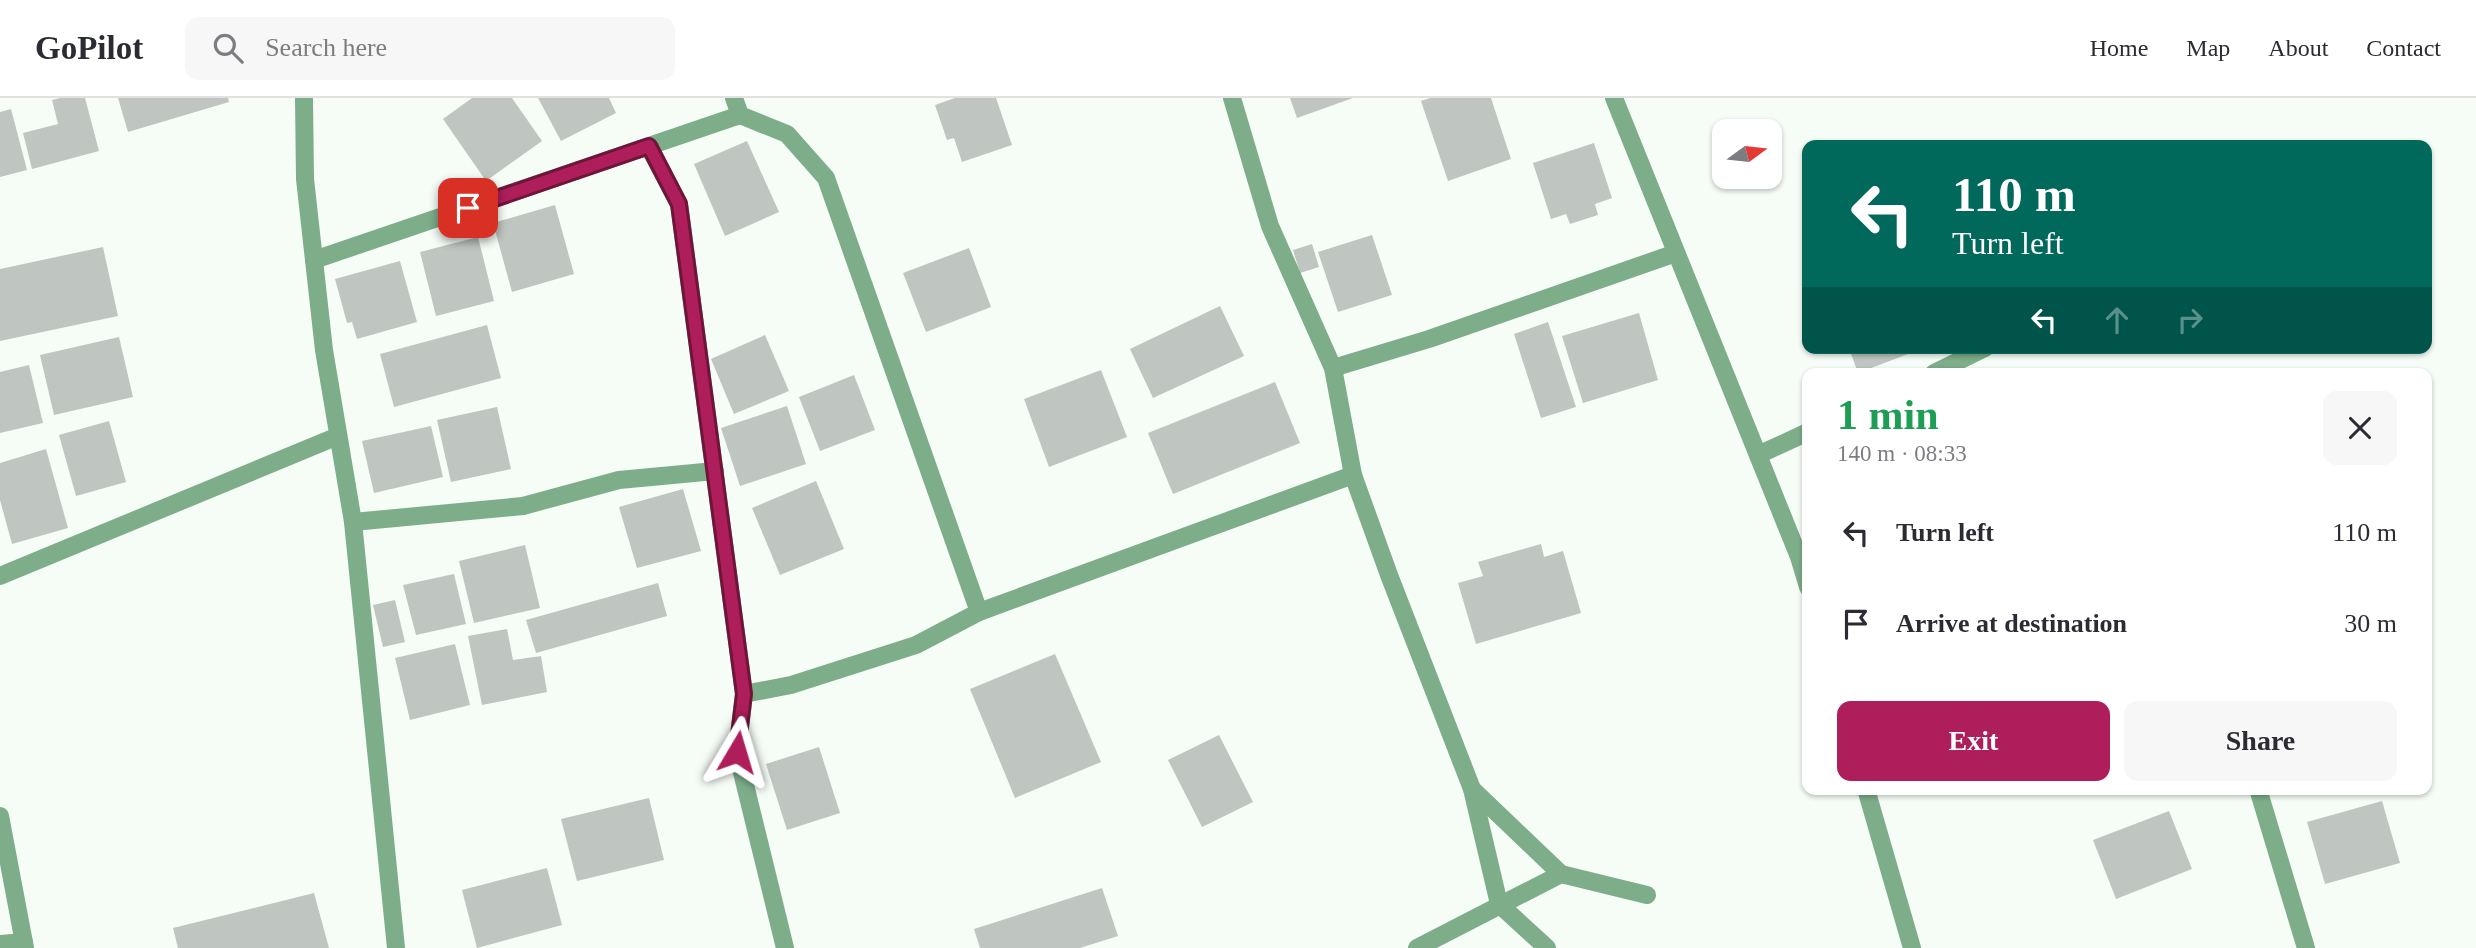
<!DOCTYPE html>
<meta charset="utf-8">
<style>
body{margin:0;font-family:"Times New Roman",serif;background:#f7f7f7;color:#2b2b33;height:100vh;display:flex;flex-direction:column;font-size:26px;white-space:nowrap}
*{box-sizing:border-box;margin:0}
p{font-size:23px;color:#7c7c81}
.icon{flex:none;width:38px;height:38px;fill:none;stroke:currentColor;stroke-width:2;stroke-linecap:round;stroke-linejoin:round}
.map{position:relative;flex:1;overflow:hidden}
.side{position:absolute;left:1802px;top:270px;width:630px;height:427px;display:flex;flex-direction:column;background:#fff;border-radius:14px;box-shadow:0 2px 5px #0004}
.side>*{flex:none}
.top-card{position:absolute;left:1802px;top:42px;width:630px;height:214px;border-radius:14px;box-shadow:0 2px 5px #0004;background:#00695c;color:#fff;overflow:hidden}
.needle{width:46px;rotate:75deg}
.tools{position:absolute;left:1712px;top:21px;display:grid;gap:14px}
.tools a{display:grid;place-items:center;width:70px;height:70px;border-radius:14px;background:#fff;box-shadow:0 2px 5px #0004;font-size:35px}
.pin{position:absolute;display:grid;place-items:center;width:60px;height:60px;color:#fff;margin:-30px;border-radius:14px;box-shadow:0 4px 10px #0006}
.me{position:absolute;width:77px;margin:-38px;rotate:7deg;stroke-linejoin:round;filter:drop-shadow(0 0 5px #0008)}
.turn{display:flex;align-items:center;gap:24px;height:147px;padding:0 35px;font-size:32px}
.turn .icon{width:91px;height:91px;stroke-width:2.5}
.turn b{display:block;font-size:49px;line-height:60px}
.lanes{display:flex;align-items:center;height:66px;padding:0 35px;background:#0003;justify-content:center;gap:35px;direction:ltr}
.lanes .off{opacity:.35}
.round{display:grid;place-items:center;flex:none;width:74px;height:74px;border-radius:14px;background:#f7f7f7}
.headline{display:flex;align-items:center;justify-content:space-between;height:119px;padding:0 35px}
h1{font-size:42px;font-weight:700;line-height:52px;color:#1e9e55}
.button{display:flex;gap:14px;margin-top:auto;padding:14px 35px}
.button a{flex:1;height:80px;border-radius:14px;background:#ad1e5a;color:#fff;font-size:28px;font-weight:700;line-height:80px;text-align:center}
.button a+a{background:#f7f7f7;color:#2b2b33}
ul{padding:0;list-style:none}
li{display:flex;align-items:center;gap:21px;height:91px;padding:0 35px}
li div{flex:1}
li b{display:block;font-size:26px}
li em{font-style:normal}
header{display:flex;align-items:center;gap:42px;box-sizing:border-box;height:98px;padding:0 35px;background:#fff;border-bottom:2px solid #e1e1e2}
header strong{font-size:33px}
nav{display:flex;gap:38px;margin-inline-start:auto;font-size:24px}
.search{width:490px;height:63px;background:#f7f7f7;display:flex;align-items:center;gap:18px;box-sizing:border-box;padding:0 24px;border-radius:14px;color:#7c7c81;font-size:26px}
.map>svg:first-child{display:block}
</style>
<header>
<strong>GoPilot</strong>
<div class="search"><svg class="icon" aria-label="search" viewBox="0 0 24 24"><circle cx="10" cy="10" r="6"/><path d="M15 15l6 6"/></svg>Search here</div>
<nav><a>Home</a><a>Map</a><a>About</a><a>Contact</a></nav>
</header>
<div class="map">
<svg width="2476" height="850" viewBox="0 0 2476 850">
<rect width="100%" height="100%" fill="#f6fdf7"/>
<g fill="#bfc5c0">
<polygon points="60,0 85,0 99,53 32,71 23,35 58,26 52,2"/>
<polygon points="118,0 228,0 229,4 128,34"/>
<polygon points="472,0 512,0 542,43 486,83 443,21"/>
<polygon points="538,0 609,0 616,15 561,43"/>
<polygon points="955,0 996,0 1012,47 962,64 954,40 947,42 935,7"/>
<polygon points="1290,0 1353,0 1297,20"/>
<polygon points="1430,0 1491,0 1511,61 1448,83 1421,3"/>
<polygon points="11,11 27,72 0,79 0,14"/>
<polygon points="747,43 779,114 725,138 694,66"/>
<polygon points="1594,45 1612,100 1595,106 1598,117 1570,126 1566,116 1551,121 1533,65"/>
<polygon points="555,107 574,176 512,194 493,125"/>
<polygon points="1372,137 1392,197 1338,214 1318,154"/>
<polygon points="478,139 494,203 436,218 420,154"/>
<polygon points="1312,146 1319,169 1300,175 1293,152"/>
<polygon points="103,149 118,218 0,243 0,171"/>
<polygon points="969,150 991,209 926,234 903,175"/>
<polygon points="400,163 417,224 357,241 352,224 347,225 335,181"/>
<polygon points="1220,208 1244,258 1153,300 1130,251"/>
<polygon points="1639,215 1658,282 1583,305 1562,238"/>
<polygon points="1548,224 1576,309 1541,320 1514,236"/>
<polygon points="487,227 501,280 394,309 380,256"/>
<polygon points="765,237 789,293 734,316 711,261"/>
<polygon points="119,239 133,299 54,317 40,257"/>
<polygon points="1849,250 1924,250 1858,275"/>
<polygon points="29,267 43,325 0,335 0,274"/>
<polygon points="1101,272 1127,339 1049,369 1024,301"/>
<polygon points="854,277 875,332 820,353 799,299"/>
<polygon points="1275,284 1300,345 1173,396 1148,335"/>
<polygon points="787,308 806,366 740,388 721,330"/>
<polygon points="497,309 511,371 451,384 437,322"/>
<polygon points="109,323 126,384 76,398 59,337"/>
<polygon points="431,328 443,379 374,395 362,343"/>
<polygon points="46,351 68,430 12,446 0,402 0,365"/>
<polygon points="816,383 844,451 780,477 752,410"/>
<polygon points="683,391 701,453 637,470 619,409"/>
<polygon points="1541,446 1544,459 1563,453 1581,515 1476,546 1458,485 1483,478 1478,464"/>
<polygon points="525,447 540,510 474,525 459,463"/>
<polygon points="454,476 466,526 416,537 403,487"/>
<polygon points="658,485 667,518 536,555 526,522"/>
<polygon points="395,502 405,544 383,549 373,507"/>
<polygon points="507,531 513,562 541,558 547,594 482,607 468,538"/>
<polygon points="455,546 470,607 410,622 395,560"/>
<polygon points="1055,556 1101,664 1015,700 970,591"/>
<polygon points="1219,637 1253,704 1202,729 1168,662"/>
<polygon points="819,649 840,715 787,732 766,666"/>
<polygon points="649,700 664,762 577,783 561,721"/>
<polygon points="2382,703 2400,765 2325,786 2307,724"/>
<polygon points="2169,713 2192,771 2116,801 2093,742"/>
<polygon points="547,770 562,827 477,850 462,792"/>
<polygon points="1102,790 1118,838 1080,850 980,850 974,831"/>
<polygon points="314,795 329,850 178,850 173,830"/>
</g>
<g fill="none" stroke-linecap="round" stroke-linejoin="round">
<g stroke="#7dad89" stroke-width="18">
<polyline points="304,0 305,81 324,252 353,424 396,850"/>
<polyline points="734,0 740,17 787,36 826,80 979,514"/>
<polyline points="1232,0 1270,128 1333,270 1353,377 1389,477 1472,691 1499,806 1547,850"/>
<polyline points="1614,0 1799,459 1808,489"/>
<polyline points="649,49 679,106 744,596 737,654 785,850"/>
<polyline points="314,162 740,17"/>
<polyline points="1333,270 1429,241 1676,155"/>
<polyline points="1934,275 1985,250"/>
<polyline points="1758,357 1808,334"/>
<polyline points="353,424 523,408 619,382 715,373"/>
<polyline points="0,478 338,338"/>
<polyline points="744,596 791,587 916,547 979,514 1353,377"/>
<polyline points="1472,691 1561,776 1647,797"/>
<polyline points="1866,691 1912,850"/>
<polyline points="2258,691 2306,850"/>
<polyline points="0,718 25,850"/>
<polyline points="0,846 24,844"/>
<polyline points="1417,850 1561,776"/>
</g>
</g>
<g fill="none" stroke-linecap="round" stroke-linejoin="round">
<defs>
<polyline id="route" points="468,110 649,48 679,106 744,596 737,654"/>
</defs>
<use href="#route" stroke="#70143a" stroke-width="18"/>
<use href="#route" stroke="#ad1e5a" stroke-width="12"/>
</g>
</svg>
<div class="tools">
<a><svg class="needle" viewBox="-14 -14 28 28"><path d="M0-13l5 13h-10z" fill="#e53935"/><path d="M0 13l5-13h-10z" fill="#7c7c81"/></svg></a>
</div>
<div class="pin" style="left:468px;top:110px;background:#d93025"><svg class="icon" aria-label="arrive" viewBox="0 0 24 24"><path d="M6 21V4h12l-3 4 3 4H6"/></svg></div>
<svg class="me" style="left:737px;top:654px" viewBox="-20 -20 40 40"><path d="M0-17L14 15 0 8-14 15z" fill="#ad1e5a" stroke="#fff" stroke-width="4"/></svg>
<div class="top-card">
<div class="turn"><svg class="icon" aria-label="left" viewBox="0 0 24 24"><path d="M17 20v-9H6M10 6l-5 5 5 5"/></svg><div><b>110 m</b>Turn left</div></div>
<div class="lanes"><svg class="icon" aria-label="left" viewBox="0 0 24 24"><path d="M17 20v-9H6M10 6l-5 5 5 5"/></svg><svg class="icon off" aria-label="ahead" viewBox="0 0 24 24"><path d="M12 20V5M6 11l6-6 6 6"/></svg><svg class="icon off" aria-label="right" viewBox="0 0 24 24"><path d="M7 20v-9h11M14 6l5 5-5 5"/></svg></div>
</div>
<section class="side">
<div class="headline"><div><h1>1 min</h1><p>140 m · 08:33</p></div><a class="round"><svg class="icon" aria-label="close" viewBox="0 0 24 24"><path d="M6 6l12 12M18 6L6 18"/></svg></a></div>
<ul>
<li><svg class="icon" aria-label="left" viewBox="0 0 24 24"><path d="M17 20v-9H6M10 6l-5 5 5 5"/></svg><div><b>Turn left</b></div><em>110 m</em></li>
<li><svg class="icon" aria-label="arrive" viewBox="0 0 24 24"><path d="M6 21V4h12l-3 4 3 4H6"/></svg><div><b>Arrive at destination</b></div><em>30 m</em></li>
</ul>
<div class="button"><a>Exit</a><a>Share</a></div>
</section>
</div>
